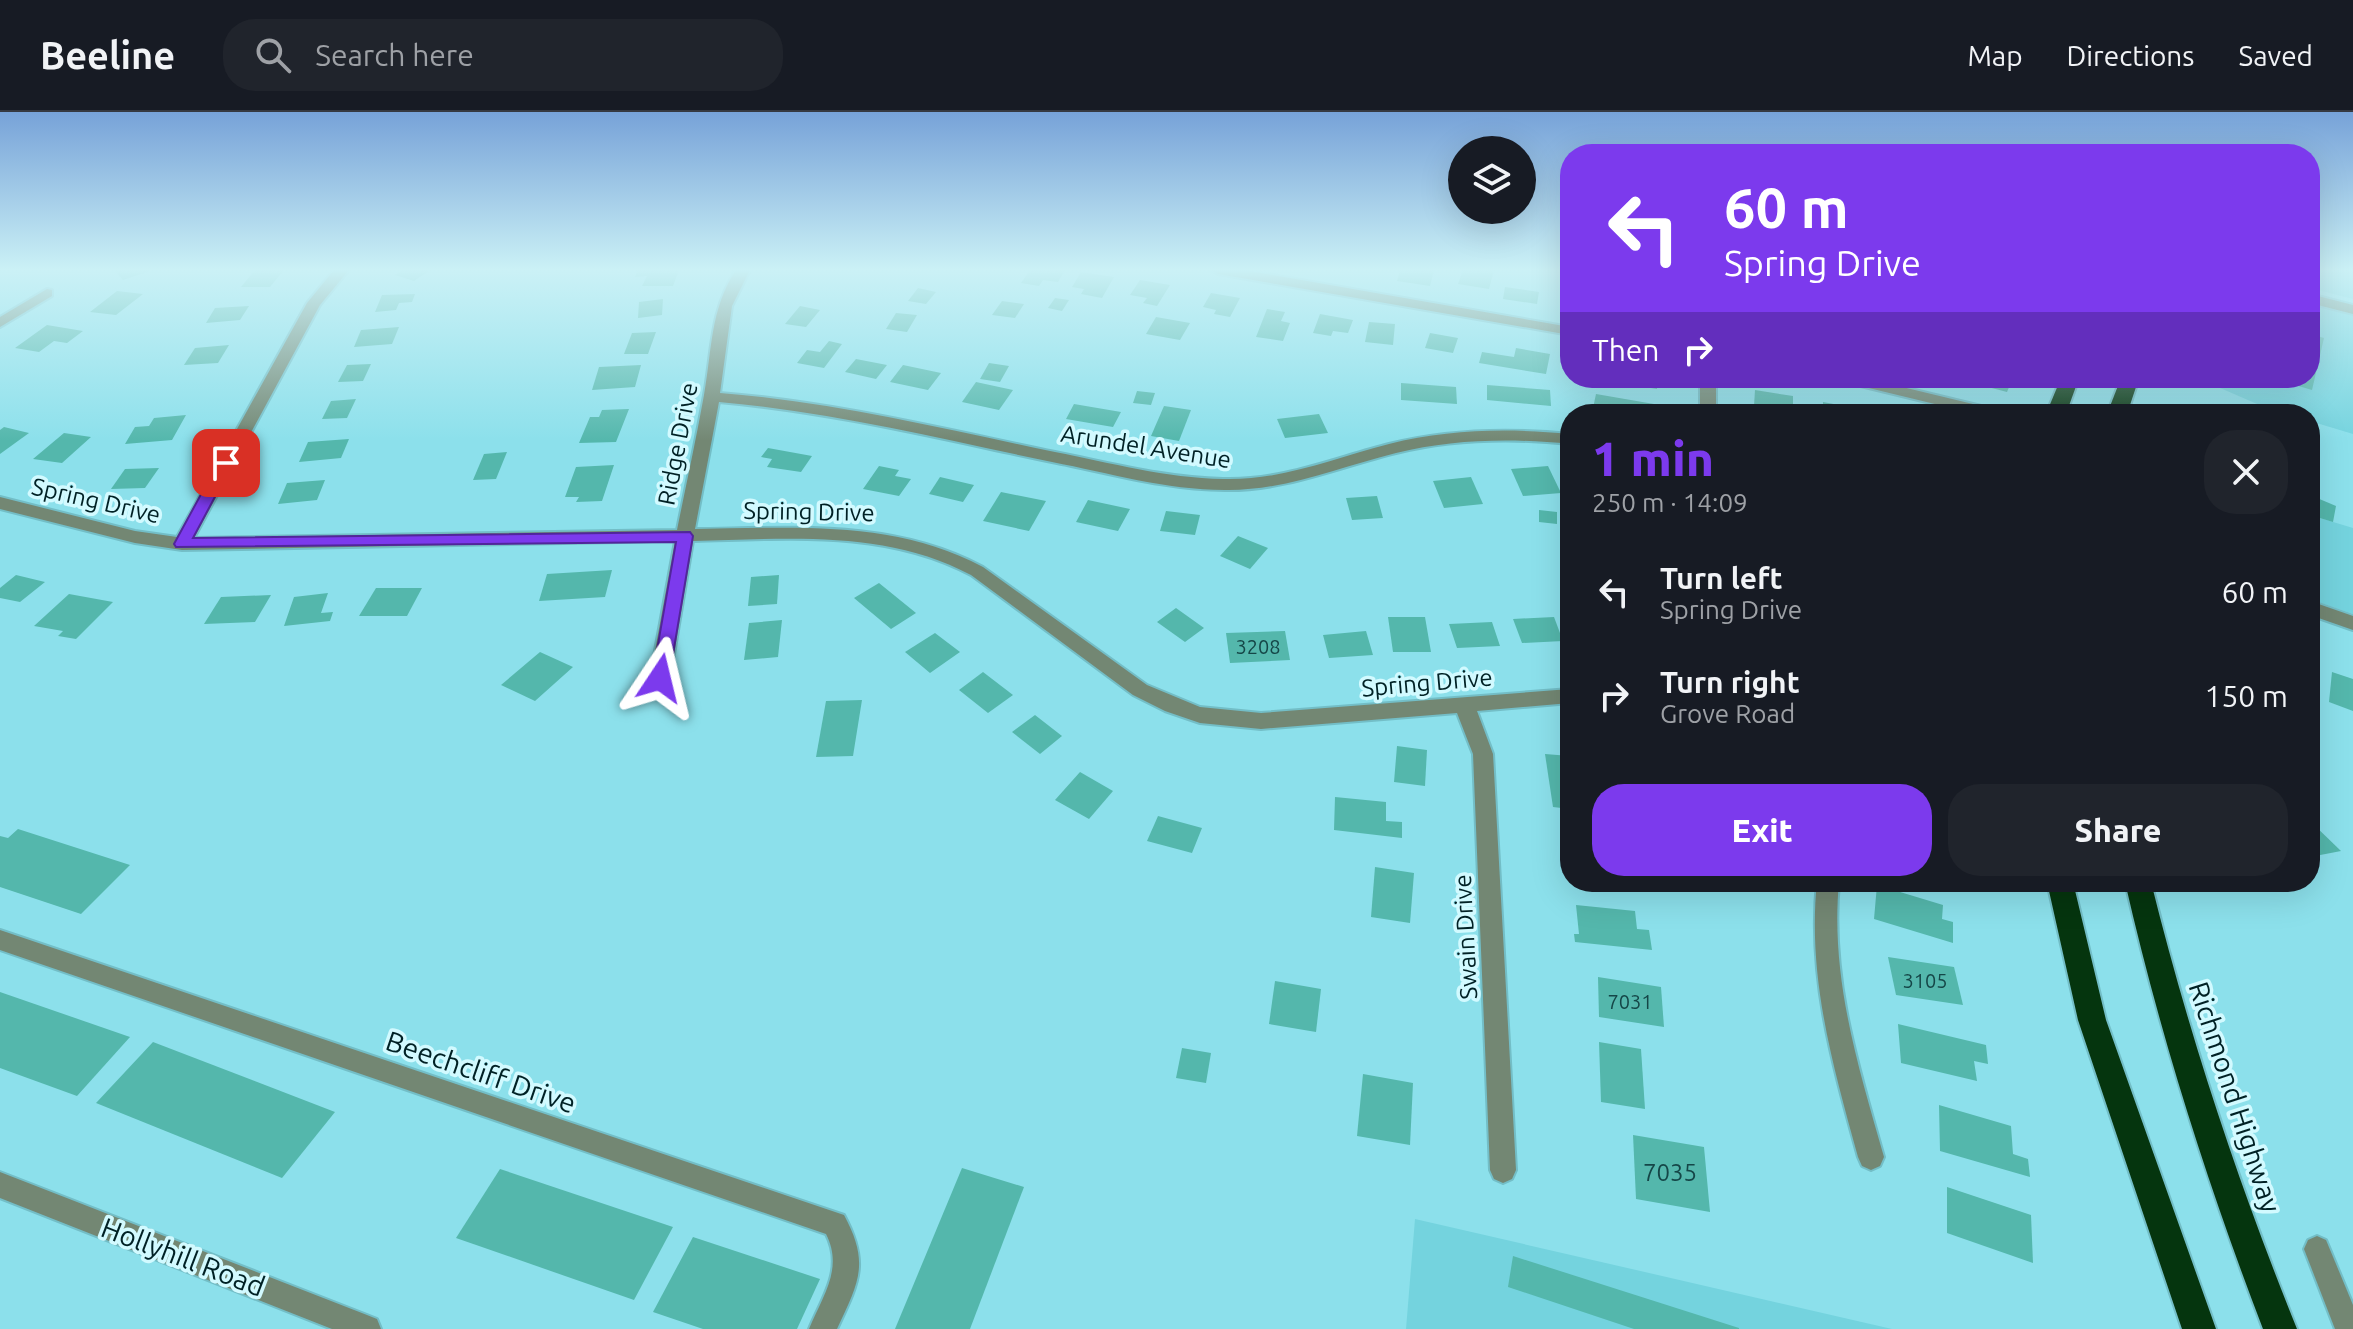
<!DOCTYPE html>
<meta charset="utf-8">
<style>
body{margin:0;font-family:Ubuntu,sans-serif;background:#20242c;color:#f1f3f6;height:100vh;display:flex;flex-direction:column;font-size:30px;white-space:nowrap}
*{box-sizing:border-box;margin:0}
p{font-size:26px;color:#9ea1a6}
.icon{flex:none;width:44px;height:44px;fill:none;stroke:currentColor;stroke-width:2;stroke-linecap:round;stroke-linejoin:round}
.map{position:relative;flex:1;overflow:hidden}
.panel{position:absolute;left:1560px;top:292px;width:760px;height:488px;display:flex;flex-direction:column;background:#171b24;border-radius:32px;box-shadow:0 8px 32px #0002}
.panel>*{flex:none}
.top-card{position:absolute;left:1560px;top:32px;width:760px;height:244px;border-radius:32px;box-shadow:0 8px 32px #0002;background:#7c3aed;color:#fff;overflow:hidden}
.controls{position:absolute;left:1448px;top:24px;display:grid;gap:16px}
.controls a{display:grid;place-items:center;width:88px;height:88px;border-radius:50%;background:#171b24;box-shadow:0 8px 32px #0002;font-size:40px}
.pin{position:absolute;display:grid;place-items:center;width:68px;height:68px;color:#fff;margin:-34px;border-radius:16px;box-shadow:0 4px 12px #0006}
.me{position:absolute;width:88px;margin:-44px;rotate:10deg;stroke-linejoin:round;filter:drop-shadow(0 0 6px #0008)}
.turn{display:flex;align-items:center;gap:28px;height:168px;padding:0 32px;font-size:36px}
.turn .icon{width:104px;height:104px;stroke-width:2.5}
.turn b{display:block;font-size:56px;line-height:68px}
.then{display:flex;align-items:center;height:76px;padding:0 32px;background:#0003;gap:16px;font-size:30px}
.round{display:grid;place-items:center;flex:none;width:84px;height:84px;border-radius:32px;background:#20242c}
.summary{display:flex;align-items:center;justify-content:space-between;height:136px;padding:0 32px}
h1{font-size:48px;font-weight:800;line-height:60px;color:#7c3aed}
.button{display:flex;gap:16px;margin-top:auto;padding:16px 32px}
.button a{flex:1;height:92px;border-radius:32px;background:#7c3aed;color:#fff;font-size:32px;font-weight:800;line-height:92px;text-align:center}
.button a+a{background:#20242c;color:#f1f3f6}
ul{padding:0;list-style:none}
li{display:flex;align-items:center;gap:24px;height:104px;padding:0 32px}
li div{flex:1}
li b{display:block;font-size:30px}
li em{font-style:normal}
header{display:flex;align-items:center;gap:48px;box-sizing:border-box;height:112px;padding:0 40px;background:#171b24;border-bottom:2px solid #363941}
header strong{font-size:38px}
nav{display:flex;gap:44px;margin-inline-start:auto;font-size:28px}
.search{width:560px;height:72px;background:#20242c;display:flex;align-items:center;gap:20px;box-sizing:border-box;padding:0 28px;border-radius:32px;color:#9ea1a6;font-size:30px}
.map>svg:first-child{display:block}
</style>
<header>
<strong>Beeline</strong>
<div class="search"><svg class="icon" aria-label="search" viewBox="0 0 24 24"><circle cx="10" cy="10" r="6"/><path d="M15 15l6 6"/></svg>Search here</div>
<nav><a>Map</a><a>Directions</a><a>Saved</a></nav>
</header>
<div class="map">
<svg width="2353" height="1217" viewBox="0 0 2353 1217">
<rect width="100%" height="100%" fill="#8ce0eb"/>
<g fill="#74d3de">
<polygon points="2310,158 2353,158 2353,187 2310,176"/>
<polygon points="2310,192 2353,204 2353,322 2310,309 2310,302 2286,302 2271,298 2197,266 2310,266"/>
<polygon points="2310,403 2353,416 2353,502 2310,487"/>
<polygon points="1415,1107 1892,1217 1406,1217"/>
</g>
<g fill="#54b7ac">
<polygon points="114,158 150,158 150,159 123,168"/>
<polygon points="255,158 284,158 270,175 241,175"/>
<polygon points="402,158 430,158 414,169 395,163"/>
<polygon points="638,158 679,158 673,174 642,174 647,164 635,165"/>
<polygon points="1030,158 1065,158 1058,170 1043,168 1039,174 1021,171"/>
<polygon points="1400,158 1434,158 1430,174 1397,169"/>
<polygon points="1463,158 1494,158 1489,177 1458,172"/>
<polygon points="1081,160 1114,165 1102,186 1081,182 1084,177 1072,175"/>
<polygon points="1140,168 1170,173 1157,194 1143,191 1147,186 1130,183"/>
<polygon points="1564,173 1570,174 1570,198 1561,197"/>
<polygon points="1505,175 1539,180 1537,192 1503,187"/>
<polygon points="918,176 936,180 926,192 908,189"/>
<polygon points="117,179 143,182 116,203 90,200"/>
<polygon points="1211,181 1240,186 1230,205 1214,202 1216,198 1203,195"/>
<polygon points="415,182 412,190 399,191 396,198 375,200 382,183"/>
<polygon points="1055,186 1069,188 1062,199 1048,196"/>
<polygon points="663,187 662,203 638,206 639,190"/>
<polygon points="1002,189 1024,192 1015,206 992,203"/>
<polygon points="249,194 240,208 206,211 215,196"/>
<polygon points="800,194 820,198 806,215 785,212"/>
<polygon points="1267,197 1285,200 1281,209 1290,211 1283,229 1256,225"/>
<polygon points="896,201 917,203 907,220 886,217"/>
<polygon points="1320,202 1353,208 1348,221 1333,219 1331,224 1313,221"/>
<polygon points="1156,205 1190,211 1180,228 1146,222"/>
<polygon points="1369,210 1395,212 1393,233 1365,230"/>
<polygon points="47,213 83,219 67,231 54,229 39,240 15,236"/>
<polygon points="399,215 392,232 354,235 361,218"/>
<polygon points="656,220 648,242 624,242 632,221"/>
<polygon points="1430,221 1458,226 1453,241 1425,236"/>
<polygon points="2310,222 2324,226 2312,278 2275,267 2310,266"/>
<polygon points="829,229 842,232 824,256 797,251 807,238 820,240"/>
<polygon points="229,233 218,251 184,253 195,236"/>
<polygon points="1516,236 1550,242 1546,262 1479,251 1482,240 1514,245"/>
<polygon points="856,247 887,253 876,267 845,260"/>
<polygon points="989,251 1009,254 1000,270 980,267"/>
<polygon points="371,252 363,269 338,270 347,253"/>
<polygon points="641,253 635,275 592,278 599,255"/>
<polygon points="903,253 941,261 928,278 890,270"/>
<polygon points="1601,266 1658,266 1657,277 1601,268"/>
<polygon points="1987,266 2005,266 2012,268 2007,280 1984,274"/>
<polygon points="976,270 1013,278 999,298 962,290"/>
<polygon points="1401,271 1456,275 1457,292 1401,288"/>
<polygon points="1487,273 1550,278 1551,294 1487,288"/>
<polygon points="1755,278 1793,284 1793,301 1754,294"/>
<polygon points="1137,279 1155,281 1151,293 1133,291"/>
<polygon points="1596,282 1654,292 1652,302 1625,302 1593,296"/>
<polygon points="356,287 347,306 322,307 331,289"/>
<polygon points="1823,290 1860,297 1860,302 1823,302"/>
<polygon points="1074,292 1121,300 1113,315 1066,307"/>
<polygon points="1164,294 1191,298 1179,329 1151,324"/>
<polygon points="629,297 616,330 579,331 590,305 599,305 602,298"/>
<polygon points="1319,302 1328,321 1285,326 1277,307"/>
<polygon points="186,303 172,328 125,332 135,315 149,314 154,306"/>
<polygon points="4,315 29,321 0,342 0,318"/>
<polygon points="64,321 91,325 62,351 33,347"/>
<polygon points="349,327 341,346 299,350 308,330"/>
<polygon points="768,336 812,344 801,360 767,355 772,347 761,345"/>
<polygon points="507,340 496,367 473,368 484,342"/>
<polygon points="614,353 602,389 576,390 579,385 565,385 576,355"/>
<polygon points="879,354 899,358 895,364 911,367 899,384 863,377"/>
<polygon points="1548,354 1561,381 1523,384 1511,357"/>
<polygon points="159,356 145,376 111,377 125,357"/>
<polygon points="940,365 974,373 963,390 929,382"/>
<polygon points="1471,365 1483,392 1444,396 1433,369"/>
<polygon points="325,368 317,388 278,392 287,371"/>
<polygon points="1001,380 1046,389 1029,419 983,409"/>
<polygon points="2310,383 2336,394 2333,410 2310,403"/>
<polygon points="1377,384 1383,406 1352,408 1346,386"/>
<polygon points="1088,388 1130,397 1118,419 1076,410"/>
<polygon points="1539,398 1557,400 1557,412 1539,410"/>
<polygon points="1166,399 1200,403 1195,423 1160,419"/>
<polygon points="1238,424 1268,436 1250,457 1220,444"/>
<polygon points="612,458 605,485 539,489 547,462"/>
<polygon points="16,463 45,470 20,490 0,486 0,476"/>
<polygon points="779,463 777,492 748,494 751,465"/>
<polygon points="879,471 916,501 891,517 854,486"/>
<polygon points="376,476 422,476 407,504 359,504"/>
<polygon points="328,481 321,501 333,500 330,509 284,514 294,485"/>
<polygon points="69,482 113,490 76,527 58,524 63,519 34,514"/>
<polygon points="271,483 255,510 204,512 221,485"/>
<polygon points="1176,496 1204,516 1185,530 1157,510"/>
<polygon points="1388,505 1425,505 1431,540 1393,540"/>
<polygon points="1554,505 1563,529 1522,531 1513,507"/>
<polygon points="782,508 778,545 744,548 749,511"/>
<polygon points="1492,510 1500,534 1457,536 1449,512"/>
<polygon points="1285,519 1290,548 1230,551 1226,521"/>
<polygon points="1366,519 1373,543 1329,546 1323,523"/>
<polygon points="935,521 960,540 930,561 905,540"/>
<polygon points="540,540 573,555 535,589 501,573"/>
<polygon points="983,560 1013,583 988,601 959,578"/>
<polygon points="2332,560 2353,567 2353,599 2329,590"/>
<polygon points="862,588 853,644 816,645 826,589"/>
<polygon points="1035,603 1062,624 1040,642 1012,620"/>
<polygon points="1397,634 1427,638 1425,674 1394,670"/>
<polygon points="1545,642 1570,644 1570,697 1553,695"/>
<polygon points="1080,660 1113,679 1089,707 1055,688"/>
<polygon points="1335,685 1386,690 1386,709 1402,710 1402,726 1334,718"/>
<polygon points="1158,704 1202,716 1192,741 1147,729"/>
<polygon points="2310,709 2341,739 2310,745"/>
<polygon points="18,717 130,753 81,802 0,775 0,724 8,726"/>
<polygon points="1375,755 1414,761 1410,811 1371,805"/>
<polygon points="1877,773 1943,793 1942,807 1953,810 1953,831 1874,807"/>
<polygon points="1576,793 1635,799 1637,817 1649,818 1652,838 1575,830 1574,822 1579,822"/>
<polygon points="1888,845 1954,855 1963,893 1896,883"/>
<polygon points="1598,865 1661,875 1664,915 1599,905"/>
<polygon points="1275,869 1321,877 1316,920 1269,912"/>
<polygon points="0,880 130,925 77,984 0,956"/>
<polygon points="1898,912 1986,933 1988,952 1974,949 1977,969 1901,951"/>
<polygon points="153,930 335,1000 282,1066 96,991"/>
<polygon points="1599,930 1641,937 1645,997 1601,990"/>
<polygon points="1182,936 1211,941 1206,971 1176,966"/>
<polygon points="1363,962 1413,971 1410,1033 1357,1024"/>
<polygon points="1939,993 2011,1014 2013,1042 2028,1047 2030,1065 1940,1039"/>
<polygon points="1633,1023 1704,1035 1710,1100 1636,1087"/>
<polygon points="962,1056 1024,1075 970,1217 895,1217"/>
<polygon points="500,1057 673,1115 634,1188 456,1126"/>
<polygon points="1947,1075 2031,1103 2033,1151 1947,1121"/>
<polygon points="693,1125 820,1167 797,1217 703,1217 653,1200"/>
<polygon points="1513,1144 1739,1216 1739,1217 1634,1217 1508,1175"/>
</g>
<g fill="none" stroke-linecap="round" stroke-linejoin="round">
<defs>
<g id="minor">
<path d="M334,158H349L320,193L194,426L677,418C686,373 696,328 704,283C712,239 710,197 736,158H750L732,194L720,281C834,290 944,317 1055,340C1111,351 1166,366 1223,367C1281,369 1334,346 1389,332C1449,317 1509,316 1570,322V332C1512,326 1453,327 1396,341C1339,355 1285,379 1225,378C1166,378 1109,361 1052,350C941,327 832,300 719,290L695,417C793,416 894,407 983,455L1147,573L1200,595L1261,601L1570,577V591L1477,599L1493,642L1516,1058L1512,1067L1503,1071L1494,1067L1490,1058L1473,642L1457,601L1261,617L1200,611L1165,599L1133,583L971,463C885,417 787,427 693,429L670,566L667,571H653L650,566L675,429L182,438L135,431L0,397V385L135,419L177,425L307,191Z"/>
<polygon points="1211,158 1244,158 1570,215 1570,223 1218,162"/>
<polygon points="47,177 52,178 52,184 0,215 0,205"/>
<polygon points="2310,182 2353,193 2353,202 2310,191"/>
<rect x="1700" y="266" width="16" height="36"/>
<polygon points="1837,266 1865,266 2002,299 2004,302 1976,302 1840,269"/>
<polygon points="2310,489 2353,504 2353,518 2310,503"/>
<path d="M1817,770H1839C1830,865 1858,954 1884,1045L1880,1054L1871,1058L1862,1054L1858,1045C1833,954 1807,865 1817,770Z"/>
<path d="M0,818L844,1103C870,1151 859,1170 837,1217H809C822,1185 844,1157 826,1122L0,838Z"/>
<polygon points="0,1060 367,1203 377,1207 381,1217 332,1217 0,1086"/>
<polygon points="2317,1124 2326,1128 2353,1193 2353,1217 2335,1217 2304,1137 2308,1128"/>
</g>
<g id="highway">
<polygon points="2061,266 2079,266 2066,302 2046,302"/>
<polygon points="2121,266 2139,266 2127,302 2107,302"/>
<polygon points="2047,770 2073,770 2106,908 2216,1217 2182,1217 2078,908"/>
<path d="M2125,770H2151C2189,923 2238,1071 2297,1217H2263C2207,1071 2160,923 2125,770Z"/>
</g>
</defs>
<use href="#minor" stroke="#73bec7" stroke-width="4"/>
<use href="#highway" stroke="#73bec7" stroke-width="4"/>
<use href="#minor" fill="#738773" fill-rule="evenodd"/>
<use href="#highway" fill="#05350e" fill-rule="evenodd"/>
</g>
<linearGradient id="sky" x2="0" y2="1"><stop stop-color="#77a2d8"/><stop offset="0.48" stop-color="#cbf1f6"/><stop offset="1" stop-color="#cbf1f6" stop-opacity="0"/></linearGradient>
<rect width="2353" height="329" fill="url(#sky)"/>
<polygon fill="#7c3aed" stroke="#51269a" stroke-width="2" points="226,347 233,351 193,426 690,420 693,424 669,566 660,573 652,566 676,430 176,435 174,432 218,351"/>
<g text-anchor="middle" stroke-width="7" stroke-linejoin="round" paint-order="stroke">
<g font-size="20" fill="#154647">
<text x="1258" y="542">3208</text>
<text x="1925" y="876">3105</text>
<text x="1630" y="897">7031</text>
</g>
<g font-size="24" fill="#002125" stroke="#d2faff">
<text transform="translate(678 332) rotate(-79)" y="8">Ridge Drive</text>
<text transform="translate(1146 335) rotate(9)" y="8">Arundel Avenue</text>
<text transform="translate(96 389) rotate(13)" y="8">Spring Drive</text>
<text transform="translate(809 400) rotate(1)" y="8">Spring Drive</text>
<text transform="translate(1427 571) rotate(-5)" y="8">Spring Drive</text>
<text transform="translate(1466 825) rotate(-93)" y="8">Swain Drive</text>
</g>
<g font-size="24" fill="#154647">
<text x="1670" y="1069">7035</text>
</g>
<g font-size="28" fill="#002125" stroke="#d2faff">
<text transform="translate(481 960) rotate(19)" y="10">Beechcliff Drive</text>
<text transform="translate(2235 985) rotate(72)" y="10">Richmond Highway</text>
<text transform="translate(183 1145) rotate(21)" y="10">Hollyhill Road</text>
</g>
</g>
</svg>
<div class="controls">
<a><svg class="icon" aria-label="layers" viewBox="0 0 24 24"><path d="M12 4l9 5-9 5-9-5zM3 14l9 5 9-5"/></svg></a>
</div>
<div class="pin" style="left:226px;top:351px;background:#d93025"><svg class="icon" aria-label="arrive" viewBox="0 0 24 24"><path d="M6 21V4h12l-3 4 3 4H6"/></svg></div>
<svg class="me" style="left:660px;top:566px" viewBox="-20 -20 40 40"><path d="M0-17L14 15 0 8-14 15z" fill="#7c3aed" stroke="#fff" stroke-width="4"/></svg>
<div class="top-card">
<div class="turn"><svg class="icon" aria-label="left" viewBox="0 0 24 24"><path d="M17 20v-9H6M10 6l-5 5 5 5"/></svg><div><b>60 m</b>Spring Drive</div></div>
<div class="then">Then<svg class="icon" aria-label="right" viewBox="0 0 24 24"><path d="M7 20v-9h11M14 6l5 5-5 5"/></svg></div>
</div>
<section class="panel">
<div class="summary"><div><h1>1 min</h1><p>250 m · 14:09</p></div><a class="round"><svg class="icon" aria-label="close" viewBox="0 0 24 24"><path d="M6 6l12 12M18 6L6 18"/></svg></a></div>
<ul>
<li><svg class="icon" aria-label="left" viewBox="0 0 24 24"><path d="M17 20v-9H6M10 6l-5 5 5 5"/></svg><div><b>Turn left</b><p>Spring Drive</p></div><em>60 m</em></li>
<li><svg class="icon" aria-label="right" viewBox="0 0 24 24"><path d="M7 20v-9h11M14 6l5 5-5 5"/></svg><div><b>Turn right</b><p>Grove Road</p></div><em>150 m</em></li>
</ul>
<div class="button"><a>Exit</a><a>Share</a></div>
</section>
</div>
